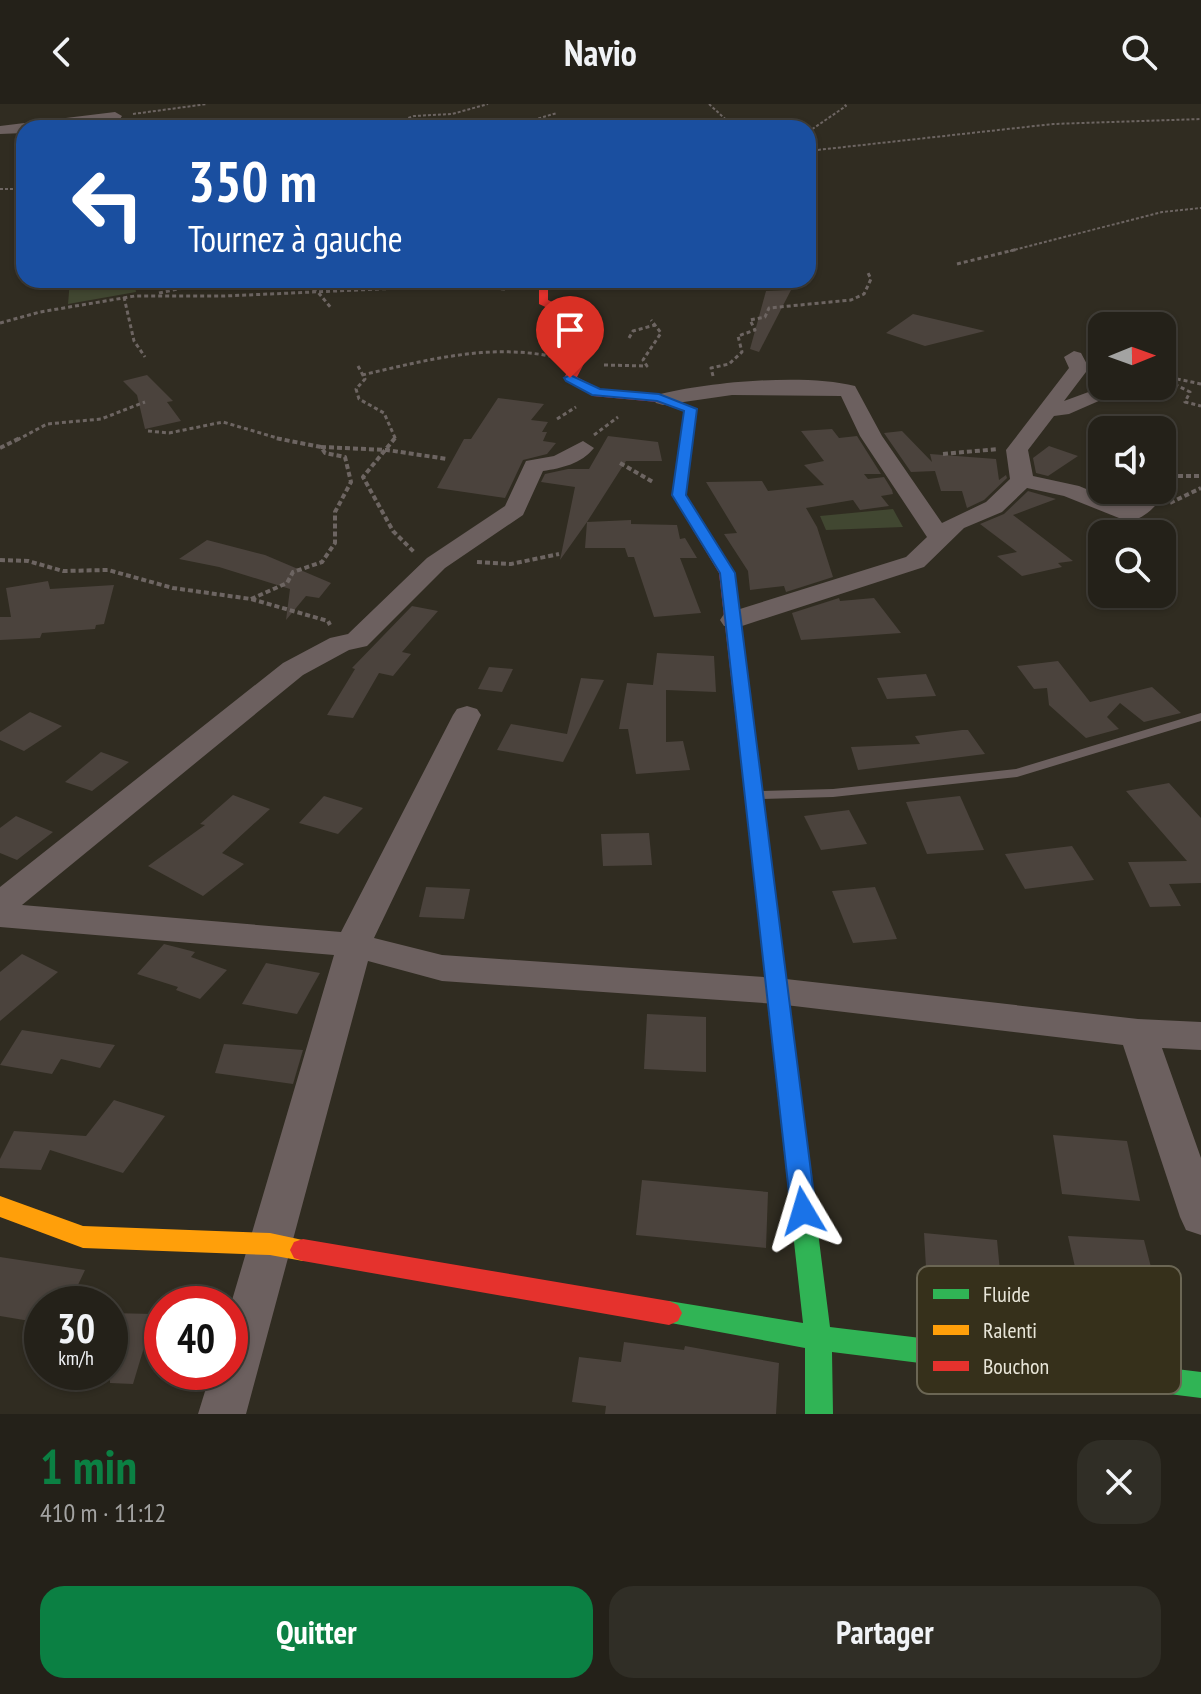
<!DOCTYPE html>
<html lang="fr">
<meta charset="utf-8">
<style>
body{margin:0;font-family:"PT Sans Narrow",sans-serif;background:#302e26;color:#f1f3f6;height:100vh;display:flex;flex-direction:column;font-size:30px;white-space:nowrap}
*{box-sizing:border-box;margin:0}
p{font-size:26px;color:#a3a3a2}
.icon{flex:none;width:44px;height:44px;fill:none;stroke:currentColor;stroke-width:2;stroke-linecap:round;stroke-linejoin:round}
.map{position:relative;height:1310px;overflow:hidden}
.sheet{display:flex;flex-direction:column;background:#242119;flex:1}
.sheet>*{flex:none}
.hud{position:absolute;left:16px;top:16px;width:800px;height:168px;border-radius:24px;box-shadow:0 2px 6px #0004,0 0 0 2px #413e38;background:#1a4fa0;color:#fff;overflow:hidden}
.needle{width:52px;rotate:89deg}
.fabs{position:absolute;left:1088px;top:208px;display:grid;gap:16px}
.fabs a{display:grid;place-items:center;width:88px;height:88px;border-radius:16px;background:#242119;box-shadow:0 2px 6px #0004,0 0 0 2px #413e38;font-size:40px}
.speed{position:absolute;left:24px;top:1182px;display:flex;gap:16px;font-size:40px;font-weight:700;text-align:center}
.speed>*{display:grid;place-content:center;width:104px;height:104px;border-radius:50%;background:#242119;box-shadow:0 2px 6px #0004,0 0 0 2px #413e38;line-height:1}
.speed small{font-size:20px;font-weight:400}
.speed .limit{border:12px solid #d22;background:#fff;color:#111}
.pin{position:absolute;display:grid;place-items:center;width:68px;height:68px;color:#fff;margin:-82px -34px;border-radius:50% 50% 50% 0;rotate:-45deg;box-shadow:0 0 8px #0007}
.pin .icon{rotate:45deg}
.me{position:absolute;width:88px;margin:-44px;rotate:353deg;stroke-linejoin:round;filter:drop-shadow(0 0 6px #0008)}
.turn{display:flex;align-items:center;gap:28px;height:168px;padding:0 40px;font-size:36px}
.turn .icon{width:104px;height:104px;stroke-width:2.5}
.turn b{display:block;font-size:56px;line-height:68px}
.round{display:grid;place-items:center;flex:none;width:84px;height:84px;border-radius:24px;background:#302e26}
.head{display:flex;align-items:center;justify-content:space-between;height:136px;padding:0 40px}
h1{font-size:48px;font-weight:700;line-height:60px;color:#0b8043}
.cta{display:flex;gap:16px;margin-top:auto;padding:16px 40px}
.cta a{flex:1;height:92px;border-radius:24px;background:#0b8043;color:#fff;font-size:32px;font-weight:700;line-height:92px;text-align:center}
.cta a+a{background:#302e26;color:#f1f3f6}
header{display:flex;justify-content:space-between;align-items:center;height:104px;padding:0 40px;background:#242119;font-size:36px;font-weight:700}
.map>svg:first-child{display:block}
</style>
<header><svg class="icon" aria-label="back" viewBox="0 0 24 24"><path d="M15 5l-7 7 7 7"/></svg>Navio<svg class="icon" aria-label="search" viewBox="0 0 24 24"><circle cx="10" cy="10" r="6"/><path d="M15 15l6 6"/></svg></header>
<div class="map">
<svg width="1201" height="1310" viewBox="0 0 1201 1310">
<rect width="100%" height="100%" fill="#302c21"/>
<g fill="#414731">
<polygon points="70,176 134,176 136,188 68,200"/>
<polygon points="893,405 903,423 826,426 820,412"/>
</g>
<g fill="#4b433d">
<polygon points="791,186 759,248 750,245 766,187"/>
<polygon points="913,210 985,227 925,242 886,229"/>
<polygon points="147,271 173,297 167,298 181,317 145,325 137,291 123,277"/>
<polygon points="498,294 544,300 531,316 548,318 542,328 547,328 543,337 556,339 547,350 523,356 505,394 437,384 464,335 471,335"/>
<polygon points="832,325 839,334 857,332 881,370 864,370 868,375 884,373 892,386 893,390 881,392 889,402 860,406 853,396 806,404 817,423 833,473 786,488 784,482 750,486 748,467 724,430 737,429 706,378 762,377 768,387 824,381 804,361 824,357 801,327"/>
<polygon points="902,327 932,358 930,350 996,355 999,376 1006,371 1007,374 984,396 967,404 962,387 941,387 935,367 911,368 884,329"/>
<polygon points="608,332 658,338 662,357 626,357 587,418 631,416 631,420 677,421 680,435 685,434 697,454 680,454 701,509 654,513 634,453 628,453 625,444 585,444 587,418 560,456 575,383 541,378 545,370 568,365 589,365"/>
<polygon points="1049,342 1078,352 1048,372 1036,369 1033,354"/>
<polygon points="1028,387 1056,395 1013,411 1073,457 1058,459 1062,463 1022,472 997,452 1017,448 980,420 1004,410"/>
<polygon points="207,436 265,451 331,479 319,494 306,492 286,516 290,485 219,463 179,455"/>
<polygon points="48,477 50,485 114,481 104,520 96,521 95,525 42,529 40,534 0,536 0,513 11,513 6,484"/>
<polygon points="839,494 840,497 874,494 901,529 801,536 792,509"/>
<polygon points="412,502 438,507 402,548 411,550 393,572 379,569 353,614 327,611 355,565 352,564"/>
<polygon points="657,549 714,552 716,588 666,586 666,638 683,637 690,666 636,670 628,625 619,625 627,579 653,581"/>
<polygon points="1058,557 1090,598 1152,583 1181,609 1144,618 1120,599 1107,613 1119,625 1086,634 1049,601 1047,584 1034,585 1017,562"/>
<polygon points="489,563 513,565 502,588 478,585"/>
<polygon points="926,570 936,592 887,595 877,574"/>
<polygon points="581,574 604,576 563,658 497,646 511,620 567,630"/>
<polygon points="30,608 62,622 24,647 0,636 0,628"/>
<polygon points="962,626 968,626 985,650 858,666 851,643 920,640 915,632"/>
<polygon points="101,648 129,658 92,687 65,678"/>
<polygon points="1169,679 1201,714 1201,779 1169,780 1181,802 1150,803 1128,758 1187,757 1126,687"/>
<polygon points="233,691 270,705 222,749 244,760 203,792 148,762 205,721 200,720"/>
<polygon points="324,692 363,704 338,730 299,719"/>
<polygon points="960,692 984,746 927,750 906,698"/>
<polygon points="849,706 867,740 821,746 804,712"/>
<polygon points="16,712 53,728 17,756 0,749 0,724"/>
<polygon points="649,729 652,761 603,762 601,730"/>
<polygon points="1072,742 1094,776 1025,785 1005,750"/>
<polygon points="426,783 470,785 464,815 419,813"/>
<polygon points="875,783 897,835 853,839 832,787"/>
<polygon points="164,840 195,848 191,853 227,866 200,895 176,886 178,883 137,870"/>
<polygon points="22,850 58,868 0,917 0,868"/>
<polygon points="266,859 320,869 297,910 242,900"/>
<polygon points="647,910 706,913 706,968 644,965"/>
<polygon points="22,926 115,941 100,964 61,955 52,970 0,961"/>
<polygon points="224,940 303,946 293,980 215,969"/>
<polygon points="114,996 165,1012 123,1069 50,1046 41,1066 0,1064 0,1055 14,1027 86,1032"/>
<polygon points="1053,1031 1127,1037 1140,1097 1062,1090"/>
<polygon points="642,1076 768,1088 766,1144 636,1131"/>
<polygon points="924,1129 997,1136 1002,1188 927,1181"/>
<polygon points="1068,1132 1144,1136 1158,1190 1080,1185"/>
<polygon points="0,1153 85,1166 69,1200 42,1200 42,1219 0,1212"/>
<polygon points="110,1209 154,1210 133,1280 110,1279"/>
<polygon points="624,1238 684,1246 685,1242 779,1259 776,1310 605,1310 606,1302 572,1298 579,1253 621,1258"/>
</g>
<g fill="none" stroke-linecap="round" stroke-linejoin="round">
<g stroke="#6d6562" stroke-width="2" stroke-dasharray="3 2" stroke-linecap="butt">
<polyline points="709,0 735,24"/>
<polyline points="133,10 207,0"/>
<polyline points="367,24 406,19 408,14 414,12 452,10 488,0"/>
<polyline points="530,24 526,18 557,9"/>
<polyline points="808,28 846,2 844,0"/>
<polyline points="808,47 1053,20 1201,15"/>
<polyline points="0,85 24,85"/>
<polyline points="1010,147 1162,108 1201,104"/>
</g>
<g stroke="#6d6562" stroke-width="3" stroke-dasharray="4 3" stroke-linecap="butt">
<polyline points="957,160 1018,145"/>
<polyline points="294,176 317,187 332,205"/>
<polyline points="159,189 221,176"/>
<polyline points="124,193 134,237 145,253"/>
<polyline points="0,219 40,208 135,192 225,192 445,182 506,185 521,181"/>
<polyline points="629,234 633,227 655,221"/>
<polyline points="604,261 647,262 643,256 661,229 651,216"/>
<polyline points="358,262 365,275 356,285 359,295 384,309 396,336"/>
<path d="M362,271C427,256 489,239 555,253"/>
<polyline points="713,272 711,264 729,260 742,248 738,232 755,226 750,216 765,213 769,204 851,196 864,190 871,175 868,169"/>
<polyline points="1163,272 1201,280"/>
<polyline points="1162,274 1190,288 1185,298 1201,302"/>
<polyline points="557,315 576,303"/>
<polyline points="148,327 169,329 223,318 284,336"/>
<polyline points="594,331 618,313"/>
<polyline points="17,336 47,320 101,315 145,298"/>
</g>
<g stroke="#6d6562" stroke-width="4" stroke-dasharray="5 3" stroke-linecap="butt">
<polyline points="395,334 363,373 393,427 415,449"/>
<polyline points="321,343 387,346 447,355"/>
<polyline points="0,344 20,334"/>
<polyline points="943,350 998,345"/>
<polyline points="620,359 653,378"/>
<polyline points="1162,372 1201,372"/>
<polyline points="1170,399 1201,384"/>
<polyline points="0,456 28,457 63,467 108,466 173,484 251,495 328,517 330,521"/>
<polyline points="477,458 511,460 559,450"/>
<polyline points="251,495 287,479 293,468 322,458 335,439 335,408 351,378 345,353 325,349 321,343 275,334"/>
</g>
<polygon fill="#6c605f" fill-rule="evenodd" points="1201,609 1201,617 1017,673 833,693 758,695 751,691 758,687 833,685 1016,665"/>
<g fill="#6c605f" fill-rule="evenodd">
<polygon points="115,8 122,12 120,15 58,24 24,24 24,29 0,30 0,22"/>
<path d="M1074,247L1081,249L1089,264L1064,297L1094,286L1104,292L1101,296L1069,310L1054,312L1028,346L1033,372L1079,382L1127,402L1138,393H1154L1158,398C1151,408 1140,415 1129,418L1064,392L1027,384L1002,408L964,424L924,463L742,522H724L720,516L724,510L906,453L927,433L860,332L841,292L732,291L663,301L656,299L653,295L656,291C708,278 804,269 855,282L882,332L942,419L986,398L1010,375L1006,346L1069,264L1064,253Z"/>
<path d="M583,337L594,344C581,360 562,364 543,367L523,411L445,464L367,542L349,546L303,571L22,801L341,828L453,611L457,605L467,602L477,605L481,611L374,834L442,851L777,874L1138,915L1201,918V946L1162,944L1201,1054V1131L1186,1126L1180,1113L1123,941L777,900L442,877L368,857L246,1310H198L211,1268H230V1203L334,851L0,823V783L283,559L330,534L348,530L427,454L505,402L526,357L554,352Z"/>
</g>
<polygon fill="#30b455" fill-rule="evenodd" points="751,663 760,669 830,1223 1201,1268 1201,1294 832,1248 833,1310 805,1310 805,1244 660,1217 656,1209 660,1201 669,1197 803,1219 742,669"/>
<polygon fill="#ff9f0a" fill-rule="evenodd" points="0,1092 83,1122 270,1129 312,1138 316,1146 312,1154 303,1157 270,1151 83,1144 0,1113"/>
<g fill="#e5322d" fill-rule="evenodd">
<polygon points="539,180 548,182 548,196 577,210 598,233 597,244 588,252 577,273 600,286 659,290 697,305 686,391 735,469 760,669 757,673 751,675 742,669 719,469 672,391 684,307 657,298 593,292 566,277 564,274 577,250 585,243 586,233 569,214 539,200"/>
<polygon points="303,1135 669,1197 678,1201 682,1209 678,1217 669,1221 303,1157 294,1154 290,1146 294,1138"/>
</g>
</g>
<polygon fill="#1a73e8" stroke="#114b97" stroke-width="2" points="570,271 600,285 659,290 697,305 686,391 735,469 816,1107 812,1115 803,1118 794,1115 791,1107 720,469 672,391 684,307 657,297 592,291 566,277 564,274"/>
<rect x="917" y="1162" width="264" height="128" rx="12" fill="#36301b" stroke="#6b6654" stroke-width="2"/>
<rect x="933" y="1185" width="36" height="10" fill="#30b455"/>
<rect x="933" y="1221" width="36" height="10" fill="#ff9f0a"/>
<rect x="933" y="1257" width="36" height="10" fill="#e5322d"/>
<g font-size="22" fill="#e8e5d8">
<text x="983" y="1198">Fluide</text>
<text x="983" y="1234">Ralenti</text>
<text x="983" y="1270">Bouchon</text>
</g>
</svg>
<div class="fabs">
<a><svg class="needle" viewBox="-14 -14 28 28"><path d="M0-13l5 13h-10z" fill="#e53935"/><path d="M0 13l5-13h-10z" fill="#a3a3a2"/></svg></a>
<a><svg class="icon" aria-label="sound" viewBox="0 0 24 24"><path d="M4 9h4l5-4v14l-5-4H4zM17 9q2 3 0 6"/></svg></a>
<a><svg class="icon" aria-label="search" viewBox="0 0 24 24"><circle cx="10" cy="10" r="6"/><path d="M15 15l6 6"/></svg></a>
</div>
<div class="speed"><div>30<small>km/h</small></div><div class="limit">40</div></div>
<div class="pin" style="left:570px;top:274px;background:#d93025"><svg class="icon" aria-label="arrive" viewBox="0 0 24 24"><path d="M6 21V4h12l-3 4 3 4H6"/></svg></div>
<svg class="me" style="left:803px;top:1107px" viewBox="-20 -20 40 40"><path d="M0-17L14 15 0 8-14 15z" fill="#1a73e8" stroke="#fff" stroke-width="4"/></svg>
<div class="hud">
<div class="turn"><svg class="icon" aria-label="left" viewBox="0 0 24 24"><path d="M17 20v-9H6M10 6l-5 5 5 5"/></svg><div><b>350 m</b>Tournez à gauche</div></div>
</div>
</div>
<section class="sheet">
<div class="head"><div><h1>1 min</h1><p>410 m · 11:12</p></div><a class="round"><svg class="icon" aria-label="close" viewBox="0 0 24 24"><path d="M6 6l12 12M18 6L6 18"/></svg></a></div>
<div class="cta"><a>Quitter</a><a>Partager</a></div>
</section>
